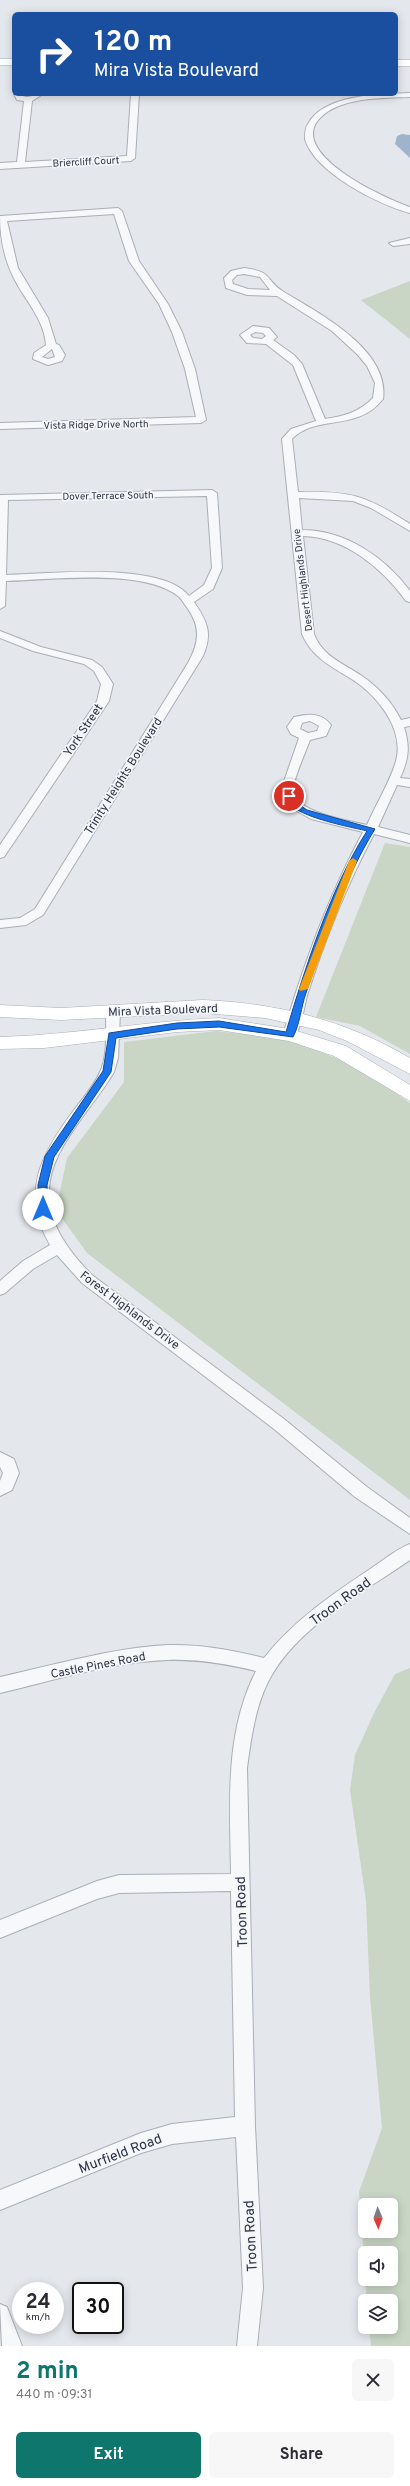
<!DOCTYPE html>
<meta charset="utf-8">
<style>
body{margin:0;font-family:Overpass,sans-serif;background:#f7f7f7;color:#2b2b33;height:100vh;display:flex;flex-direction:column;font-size:15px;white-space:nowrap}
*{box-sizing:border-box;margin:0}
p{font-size:13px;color:#7c7c81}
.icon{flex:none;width:22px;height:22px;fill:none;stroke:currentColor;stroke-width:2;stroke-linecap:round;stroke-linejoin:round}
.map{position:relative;height:2346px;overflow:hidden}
.details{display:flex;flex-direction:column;background:#fff;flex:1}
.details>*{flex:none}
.guide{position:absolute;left:12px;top:12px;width:386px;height:84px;border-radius:6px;box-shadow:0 2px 10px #0003;background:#1a4fa0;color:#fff;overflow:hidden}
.needle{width:26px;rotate:178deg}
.fabs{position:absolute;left:358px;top:2198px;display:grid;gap:8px}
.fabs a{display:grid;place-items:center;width:40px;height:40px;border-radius:6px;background:#fff;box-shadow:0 2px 10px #0003;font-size:20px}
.speed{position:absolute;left:12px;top:2282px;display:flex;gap:8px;font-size:20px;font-weight:700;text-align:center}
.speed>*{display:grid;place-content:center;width:52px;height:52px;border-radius:50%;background:#fff;box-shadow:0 2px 10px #0003;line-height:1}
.speed small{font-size:10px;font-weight:400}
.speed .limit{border:2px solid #111;border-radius:6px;background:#fff;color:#111}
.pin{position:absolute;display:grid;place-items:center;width:34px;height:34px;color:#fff;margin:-17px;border:2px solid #fff;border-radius:50%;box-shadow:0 1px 4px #0007}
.me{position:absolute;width:44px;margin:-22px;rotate:0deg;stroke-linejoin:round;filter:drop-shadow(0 0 3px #0008)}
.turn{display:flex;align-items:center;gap:14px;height:84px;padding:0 16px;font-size:18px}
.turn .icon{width:52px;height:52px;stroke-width:2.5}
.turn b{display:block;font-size:28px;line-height:34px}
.round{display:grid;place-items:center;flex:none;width:42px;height:42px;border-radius:6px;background:#f7f7f7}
.summary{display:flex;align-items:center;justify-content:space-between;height:68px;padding:0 16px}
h1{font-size:24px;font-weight:700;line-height:30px;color:#0f766e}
.cta{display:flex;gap:8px;margin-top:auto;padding:8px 16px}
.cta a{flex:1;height:46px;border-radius:6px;background:#0f766e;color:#fff;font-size:16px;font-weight:700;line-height:46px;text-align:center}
.cta a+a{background:#f7f7f7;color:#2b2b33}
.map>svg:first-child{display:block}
</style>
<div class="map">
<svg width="410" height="2346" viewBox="0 0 410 2346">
<rect width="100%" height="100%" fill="#e4e7ec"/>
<g fill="#c9d6c5" fill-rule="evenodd">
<polygon points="410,281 410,339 361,300"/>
<polygon points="385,843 410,847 410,1054 360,1026 316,1017"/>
<polygon points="216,1031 286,1039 357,1066 410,1103 410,1500 87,1253 56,1210 67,1158 124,1082 124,1042"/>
<path d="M410,1668V2346H371L369,2327H391V2301H367L365,2279H391V2253H365V2274L359,2192L382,2128L370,1997L366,1901L350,1790L355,1755L374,1713L395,1674ZM365,2205H391V2231H365Z"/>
</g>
<polygon fill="#9fb4cc" points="402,134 410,135 410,158 395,144 397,136"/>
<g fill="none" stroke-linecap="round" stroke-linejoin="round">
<defs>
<g id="street">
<path d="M410,93V97C383,98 343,97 322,116C282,152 386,199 410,207V213C379,205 314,172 305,139C305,134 305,128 308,124C324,94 381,94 410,93Z"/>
<polygon points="14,94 27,97 43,94 32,101 25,162 127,156 131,94 139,94 135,158 131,161 0,169 0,163 17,162 24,101 17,100"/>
<path d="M118,208L122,211L139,261L168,304L182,332L195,369L206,420L201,423L0,429V423L196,417L185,369L172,332L159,304L129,261L114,214L7,221L18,268L48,318L56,344L59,345L65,355L62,361L48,365L33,359L34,353L46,345C44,321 29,305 17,284C5,263 0,241 0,216ZM52,349L55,357L48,359L42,357Z"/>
<polygon points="410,238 410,244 393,246 389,243"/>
<path d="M244,268C275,272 264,280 284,292C320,314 390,350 383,399C358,432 316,414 292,439L298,492C351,491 365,495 410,524V531L371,508L353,501L299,498L302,530C345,530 385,557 410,591V602L406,601C382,568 345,537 303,536L314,634C323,657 343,663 362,676C378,687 392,702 401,720L410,718V726L404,727C410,746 409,759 400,778L410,779V787L397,785L378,827L410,835V843L374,834C347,885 324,941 307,996C304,1007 300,1037 290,1040L283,1035C303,965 329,895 363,832L311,819L288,806L281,790L299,738L291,734L287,727L294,717C308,714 321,712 331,725L326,736L310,740C306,751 293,780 293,790C293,812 350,821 367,825C376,804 390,782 396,761C405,728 376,694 350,678C330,666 312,657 302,634L282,439L291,429L316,421L293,365L266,344L247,343L240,335L253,326L269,328L277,337L273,340L294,355L302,364L325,419C345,416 359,412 373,398L375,383L367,366L358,355L332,331L277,296L247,295L226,288L224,278L231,271ZM244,274L260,277L270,290L248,289L233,284L232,280L237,275ZM255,332L263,333L266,336L262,339L253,338L250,335ZM310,721L319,726L317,731L308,733L300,729L302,723Z"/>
<path d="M212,490L217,493L222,568L213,589L194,602C207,621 213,633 203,656L43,915L26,925L0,928V920L20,918L35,909L188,663C199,643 201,628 188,609C184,604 182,599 178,596C142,568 50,580 6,581L5,606L0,609V495ZM207,496L212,568L204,585L189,596C161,561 48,574 6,575L8,500Z"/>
<polygon points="0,631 41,647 92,660 102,667 113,684 109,701 4,857 0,858 0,845 97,701 101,684 94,671 84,664 33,651 0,638"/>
<path d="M113,1007L120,1012L118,1058L114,1072C97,1101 72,1126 58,1156C35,1203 59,1242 92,1275L284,1419L367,1487L410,1518V1534L355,1497L274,1429L82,1283L57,1255L33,1269L5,1293L0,1295V1281L23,1261L50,1245C20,1193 41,1154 74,1110C83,1098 94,1086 100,1072C108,1055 106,1031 106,1012Z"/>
<polygon points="0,1452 14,1459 19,1473 12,1490 0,1496 0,1481 3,1473 0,1467"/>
<path d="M410,1544V1560C361,1594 296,1627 268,1682C255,1708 251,1739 247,1768L255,2126L263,2288L257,2346H237L243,2288L236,2137L172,2144L141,2153L0,2210V2190L141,2133L172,2124L235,2117L231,1891L119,1893L97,1899L0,1938V1920L97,1881L119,1875L231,1874C230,1804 224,1734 256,1671C227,1664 198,1659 168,1660C111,1662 55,1680 0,1693V1677C55,1665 111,1648 168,1645C200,1644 233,1650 264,1658C294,1620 334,1593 373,1567C385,1559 397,1549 410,1544Z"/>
<polygon points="0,2304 7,2307 22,2346 2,2346"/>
</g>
<g id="secondary">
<rect x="0" y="59" width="14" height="6"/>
<rect x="396" y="60" width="14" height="6"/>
<path d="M203,1000C277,1003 345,1020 410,1058V1074L347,1041L319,1030L265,1018L203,1013L61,1020L0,1017V1005L61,1008Z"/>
<path d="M219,1018L290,1029L346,1046L410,1085V1101L334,1056L289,1041L219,1030L177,1032L44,1048L0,1049V1037C73,1035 146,1021 219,1018Z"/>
</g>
</defs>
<use href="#street" stroke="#a9aeb7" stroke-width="2"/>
<use href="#secondary" stroke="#a9aeb7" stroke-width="1"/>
<use href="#street" fill="#f7f8fa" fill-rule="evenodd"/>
<use href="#secondary" fill="#fff" fill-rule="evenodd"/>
</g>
<path fill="#1a73e8" stroke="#114b97" d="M286,794H292L295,802L307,810L375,829C344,879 325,938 306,993C301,1007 300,1024 293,1037L219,1027L177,1029L116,1038L111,1072L54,1157L47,1185L48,1209L46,1212H40L38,1185L45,1156L103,1071L109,1033L177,1023L219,1021L286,1032C305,968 331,887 367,831C352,827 281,815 286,794Z"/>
<polygon fill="#f59e0b" points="353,858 357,861 308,989 300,991 299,989 349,861"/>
<g text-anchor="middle" stroke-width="3.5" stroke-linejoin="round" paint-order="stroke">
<g font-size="10" fill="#2b3445" stroke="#f4f6f9">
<text transform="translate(86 161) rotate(-3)" y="4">Briercliff Court</text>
<text transform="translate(96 424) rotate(-1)" y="4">Vista Ridge Drive North</text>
<text transform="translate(108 495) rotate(-1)" y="4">Dover Terrace South</text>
<text transform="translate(302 580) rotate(-97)" y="4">Desert Highlands Drive</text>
</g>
<g font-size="12" fill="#2b3445" stroke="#f4f6f9">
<text transform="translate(83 730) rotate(-56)" y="4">York Street</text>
<text transform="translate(123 776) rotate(-58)" y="4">Trinity Heights Boulevard</text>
<text transform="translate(163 1010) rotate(-2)" y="4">Mira Vista Boulevard</text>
<text transform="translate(130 1310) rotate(37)" y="4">Forest Highlands Drive</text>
<text transform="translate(98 1665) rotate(-11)" y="4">Castle Pines Road</text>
</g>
<g font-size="14" fill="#2b3445" stroke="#f4f6f9">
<text transform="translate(340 1601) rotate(-36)" y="5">Troon Road</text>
<text transform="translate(241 1912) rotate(-92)" y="5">Troon Road</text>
<text transform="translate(120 2153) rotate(-21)" y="5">Murfield Road</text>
<text transform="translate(250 2236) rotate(-93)" y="5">Troon Road</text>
</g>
</g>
</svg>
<div class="fabs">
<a><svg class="needle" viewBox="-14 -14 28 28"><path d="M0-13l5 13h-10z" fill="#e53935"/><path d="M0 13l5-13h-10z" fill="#7c7c81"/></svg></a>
<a><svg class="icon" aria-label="sound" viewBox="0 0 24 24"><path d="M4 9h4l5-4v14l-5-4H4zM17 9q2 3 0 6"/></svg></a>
<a><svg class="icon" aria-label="layers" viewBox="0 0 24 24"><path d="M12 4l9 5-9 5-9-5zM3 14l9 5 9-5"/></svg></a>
</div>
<div class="speed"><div>24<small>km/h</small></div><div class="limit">30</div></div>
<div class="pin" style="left:289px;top:796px;background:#d93025"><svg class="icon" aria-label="arrive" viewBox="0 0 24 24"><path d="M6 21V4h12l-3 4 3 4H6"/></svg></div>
<svg class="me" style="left:43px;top:1209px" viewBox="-20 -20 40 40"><circle r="19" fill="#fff"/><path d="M0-13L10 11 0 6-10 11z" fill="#1a73e8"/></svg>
<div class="guide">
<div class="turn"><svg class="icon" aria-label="right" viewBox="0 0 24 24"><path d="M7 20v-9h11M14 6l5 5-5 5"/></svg><div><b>120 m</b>Mira Vista Boulevard</div></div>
</div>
</div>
<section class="details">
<div class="summary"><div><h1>2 min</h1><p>440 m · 09:31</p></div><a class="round"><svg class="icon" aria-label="close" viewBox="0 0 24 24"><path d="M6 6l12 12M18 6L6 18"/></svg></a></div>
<div class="cta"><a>Exit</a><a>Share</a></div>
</section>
